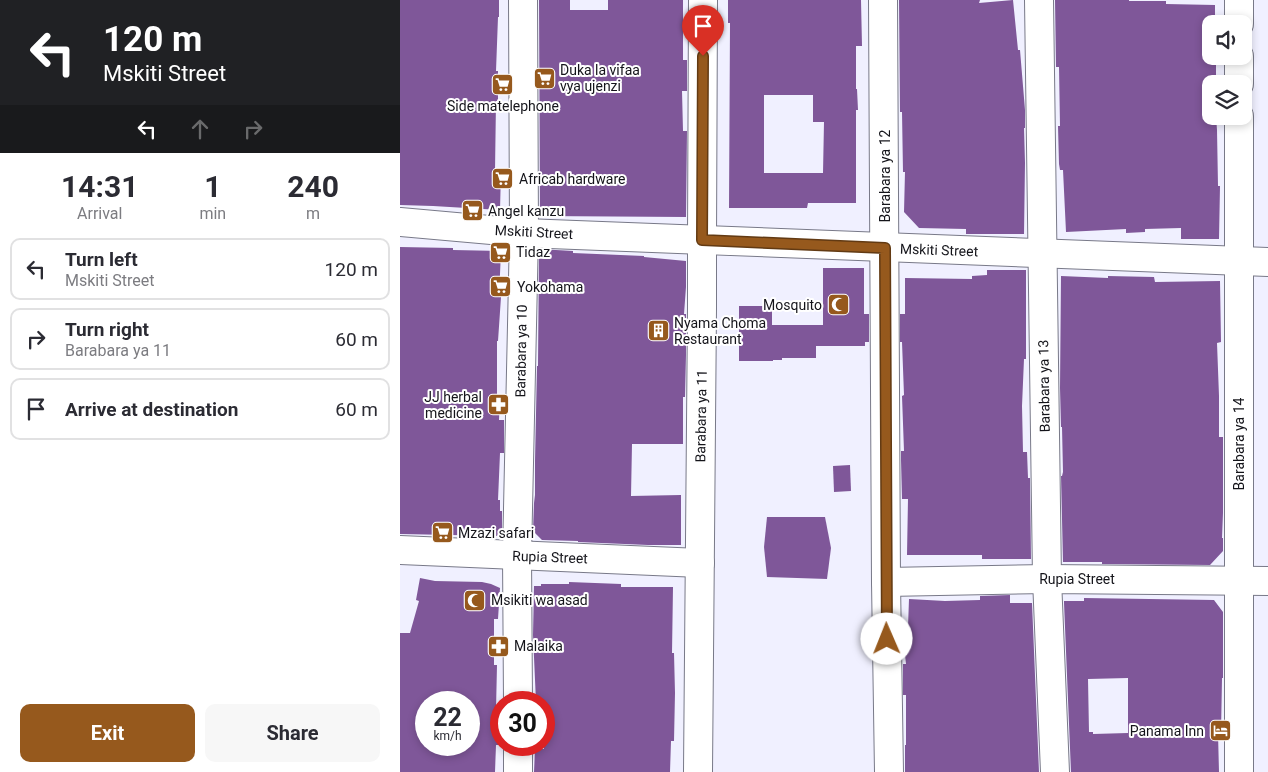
<!DOCTYPE html>
<style>
body{margin:0;font-family:Roboto,sans-serif;background:#f7f7f7;color:#2b2b33;height:100vh;display:flex;flex-direction:column;font-size:19px;white-space:nowrap}
*{box-sizing:border-box;margin:0}
p{font-size:16px;color:#7c7c81}
.icon{flex:none;width:28px;height:28px;fill:none;stroke:currentColor;stroke-width:2;stroke-linecap:round;stroke-linejoin:round}
.map{position:relative;flex:1;overflow:hidden}
.side{display:flex;flex-direction:column;background:#fff;width:400px}
.side>*{flex:none}
.guide{background:#202124;color:#fff;overflow:hidden}
.buttons{position:absolute;left:802px;top:15px;display:grid;gap:10px}
.buttons a{display:grid;place-items:center;width:50px;height:50px;border-radius:10px;background:#fff;box-shadow:0 2px 8px #0003;font-size:25px}
.speed{position:absolute;left:15px;top:691px;display:flex;gap:10px;font-size:25px;font-weight:700;text-align:center}
.speed>*{display:grid;place-content:center;width:65px;height:65px;border-radius:50%;background:#fff;box-shadow:0 2px 8px #0003;line-height:1}
.speed small{font-size:12px;font-weight:400}
.speed .limit{border:8px solid #d22;background:#fff;color:#111}
.pin{position:absolute;display:grid;place-items:center;width:42px;height:42px;color:#fff;margin:-51px -21px;border-radius:50% 50% 50% 0;rotate:-45deg;box-shadow:0 0 5px #0007}
.pin .icon{rotate:45deg}
.me{position:absolute;width:55px;margin:-28px;rotate:359deg;stroke-linejoin:round;filter:drop-shadow(0 0 4px #0008)}
.turn{display:flex;align-items:center;gap:18px;height:105px;padding:0 20px;font-size:22px}
.turn .icon{width:65px;height:65px;stroke-width:2.5}
.turn b{display:block;font-size:35px;line-height:42px}
.lanes{display:flex;align-items:center;height:48px;padding:0 20px;background:#0003;justify-content:center;gap:25px;direction:ltr}
.lanes .off{opacity:.35}
.eta{display:flex;justify-content:space-evenly;align-items:center;height:85px;text-align:center}
.eta b{font-size:30px;font-weight:700;line-height:35px}
.primary-button{display:flex;gap:10px;margin-top:auto;padding:10px 20px}
.primary-button a{flex:1;height:58px;border-radius:10px;background:#96591d;color:#fff;font-size:20px;font-weight:700;line-height:58px;text-align:center}
.primary-button a+a{background:#f7f7f7;color:#2b2b33}
ul{padding:0;list-style:none}
li{display:flex;align-items:center;gap:15px;height:62px;margin:0 10px 8px;padding:0 10px;border:2px solid #e1e1e2;border-radius:10px}
li div{flex:1}
li b{display:block;font-size:19px}
li em{font-style:normal}
main{display:flex;flex:1;min-height:0}
.map>svg:first-child{display:block}
</style>
<main>
<section class="side">
<div class="guide">
<div class="turn"><svg class="icon" aria-label="left" viewBox="0 0 24 24"><path d="M17 20v-9H6M10 6l-5 5 5 5"/></svg><div><b>120 m</b>Mskiti Street</div></div>
<div class="lanes"><svg class="icon" aria-label="left" viewBox="0 0 24 24"><path d="M17 20v-9H6M10 6l-5 5 5 5"/></svg><svg class="icon off" aria-label="ahead" viewBox="0 0 24 24"><path d="M12 20V5M6 11l6-6 6 6"/></svg><svg class="icon off" aria-label="right" viewBox="0 0 24 24"><path d="M7 20v-9h11M14 6l5 5-5 5"/></svg></div>
</div>
<div class="eta">
<div><b>14:31</b><p>Arrival</p></div>
<div><b>1</b><p>min</p></div>
<div><b>240</b><p>m</p></div>
</div>
<ul>
<li><svg class="icon" aria-label="left" viewBox="0 0 24 24"><path d="M17 20v-9H6M10 6l-5 5 5 5"/></svg><div><b>Turn left</b><p>Mskiti Street</p></div><em>120 m</em></li>
<li><svg class="icon" aria-label="right" viewBox="0 0 24 24"><path d="M7 20v-9h11M14 6l5 5-5 5"/></svg><div><b>Turn right</b><p>Barabara ya 11</p></div><em>60 m</em></li>
<li><svg class="icon" aria-label="arrive" viewBox="0 0 24 24"><path d="M6 21V4h12l-3 4 3 4H6"/></svg><div><b>Arrive at destination</b></div><em>60 m</em></li>
</ul>
<div class="primary-button"><a>Exit</a><a>Share</a></div>
</section>
<div class="map">
<svg width="868" height="772" viewBox="0 0 868 772">
<rect width="100%" height="100%" fill="#f0f0ff"/>
<g fill="#7f5799" fill-rule="evenodd">
<polygon points="0,0 99,0 99,17 98,17 96,71 98,71 98,101 96,101 95,171 101,171 100,210 33,206 0,205"/>
<polygon points="139,0 170,0 170,10 208,10 208,0 283,0 283,60 287,60 287,91 282,91 283,131 287,131 286,217 140,216"/>
<path d="M328,0H461L462,46H456V89H457L458,110H456V203H408L407,208H329L330,23H328ZM364,95H413V122H424L423,173H364Z"/>
<polygon points="499,0 580,0 579,3 613,0 618,50 620,50 625,110 625,128 624,128 625,163 624,234 566,234 566,229 519,228 504,212 505,172 503,172 502,112 500,112"/>
<polygon points="655,0 729,0 729,1 766,1 766,4 815,5 815,24 811,24 811,56 816,56 816,84 811,84 811,116 816,116 817,130 818,186 820,186 819,239 781,239 781,228 745,229 745,232 726,233 726,229 666,232 663,170 660,170 659,164 658,126 660,126 659,67 656,67"/>
<polygon points="0,247 53,248 53,250 101,251 99,297 101,297 98,341 97,341 97,397 100,397 99,420 104,420 104,453 100,453 98,500 100,500 100,511 102,511 102,536 0,534"/>
<polygon points="139,249 173,251 173,253 244,256 244,257 286,261 286,287 284,314 286,314 286,355 285,397 283,397 283,444 232,444 231,496 281,495 281,545 248,545 178,542 178,541 142,540 133,531 134,503 135,495 135,461 137,366 138,366"/>
<polygon points="423,268 464,268 464,314 469,314 469,342 465,342 465,346 416,346 416,358 382,358 382,360 373,360 373,361 339,361 339,306 372,306 372,325 423,325"/>
<polygon points="587,270 626,270 626,359 624,359 622,406 623,452 627,452 628,478 630,478 631,559 582,559 582,555 507,555 508,499 502,499 501,460 501,451 504,451 502,396 504,395 502,342 500,342 500,314 505,314 505,278 572,279 572,276 587,275"/>
<polygon points="661,276 708,278 708,276 754,277 755,282 820,281 821,342 817,343 819,396 819,437 823,437 823,513 822,538 823,538 823,551 810,565 702,564 702,562 663,562 661,476 662,476 663,472 662,427 661,427 660,388"/>
<polygon points="450,465 451,491 434,492 433,466"/>
<polygon points="367,517 425,517 431,548 427,579 367,577 364,547"/>
<path d="M20,578L35,581L82,582L91,584L100,588L98,619H94V665H97L96,710H100L99,745H96L95,772H0V633H10L19,601L16,600ZM26,699L70,700L69,745H26Z"/>
<polygon points="169,582 221,584 221,587 273,587 272,653 274,653 275,693 274,741 271,741 270,772 134,772 135,749 144,749 144,702 136,702 133,635 134,586 141,586 141,584 169,584"/>
<polygon points="610,595 610,603 632,603 639,772 505,772 505,745 506,745 506,695 503,695 503,664 506,664 505,655 507,655 509,599 545,601 580,600 580,596"/>
<path d="M684,598L814,600L823,612V678H822L821,733H818L819,772H671L664,603V601H684ZM728,678V733L693,734V732H689L688,679Z"/>
</g>
<g fill="none" stroke-linecap="round" stroke-linejoin="round">
<defs>
<g id="minor">
<polyline points="483,0 486,582 489,772"/>
<polyline points="639,0 647,579 655,772"/>
<polyline points="839,0 839,24"/>
<polyline points="839,56 839,84"/>
<polyline points="839,116 839,772"/>
<polyline points="0,222 124,233 868,262"/>
<polyline points="0,550 300,563"/>
<polyline points="486,582 647,579 868,581"/>
<polyline points="118,702 117,555 124,233 123,0"/>
<polyline points="118,745 118,772"/>
<polyline points="298,772 302,308 302,240 303,0"/>
</g>
</defs>
<use href="#minor" stroke="#787988" stroke-width="30"/>
<use href="#minor" stroke="#fff" stroke-width="28"/>
</g>
<g fill="none" stroke-linecap="round" stroke-linejoin="round">
<defs>
<polyline id="route" points="303,56 302,240 485,248 487,639"/>
</defs>
<use href="#route" stroke="#623a13" stroke-width="12"/>
<use href="#route" stroke="#96591d" stroke-width="9"/>
</g>
<defs>
<symbol id="supermarket-square" viewBox="-11 -11 22 22"><rect x="-9" y="-9" width="18" height="18" rx="4" fill="#96591d" stroke="#fff"/><path d="M-6-5.5h2.5l.6 2H6L4.5 2H-2.5L-4.4-4H-6ZM-1.5 3.2a1.3 1.3 0 1 0 .1 0ZM3 3.2a1.3 1.3 0 1 0 .1 0Z" fill="#fff"/></symbol>
<symbol id="mosque-square" viewBox="-11 -11 22 22"><rect x="-9" y="-9" width="18" height="18" rx="4" fill="#96591d" stroke="#fff"/><path d="M3.5-4.9A6 6 0 1 0 3.5 4.9A5 5 0 1 1 3.5-4.9Z" fill="#fff"/></symbol>
<symbol id="building-square" viewBox="-11 -11 22 22"><rect x="-9" y="-9" width="18" height="18" rx="4" fill="#96591d" stroke="#fff"/><path d="M-4-6H4V6H1V3H-1V6H-4ZM-2.5-4.3h1.7v1.8h-1.7ZM.8-4.3h1.7v1.8H.8ZM-2.5-1h1.7V.8h-1.7ZM.8-1h1.7V.8H.8Z" fill="#fff"/></symbol>
<symbol id="pharmacy-square" viewBox="-11 -11 22 22"><rect x="-9" y="-9" width="18" height="18" rx="4" fill="#96591d" stroke="#fff"/><path d="M-2-6h4v4h4v4h-4v4h-4v-4h-4v-4h4Z" fill="#fff"/></symbol>
<symbol id="hotel-square" viewBox="-11 -11 22 22"><rect x="-9" y="-9" width="18" height="18" rx="4" fill="#96591d" stroke="#fff"/><path d="M-6-4.5h1.5V1H6V5H4.5V3h-9V5H-6ZM-4 0a1.8 1.8 0 1 1 3.6 0ZM.5 0V-2.5h3Q6-2.5 6 0Z" fill="#fff"/></symbol>
</defs>
<g fill-rule="evenodd">
<use href="#supermarket-square" x="132" y="66" width="25" height="25"/>
<use href="#supermarket-square" x="90" y="72" width="25" height="25"/>
<use href="#supermarket-square" x="90" y="166" width="25" height="25"/>
<use href="#supermarket-square" x="60" y="198" width="25" height="25"/>
<use href="#supermarket-square" x="88" y="240" width="25" height="25"/>
<use href="#supermarket-square" x="88" y="274" width="25" height="25"/>
<use href="#mosque-square" x="426" y="292" width="25" height="25"/>
<use href="#building-square" x="246" y="318" width="25" height="25"/>
<use href="#pharmacy-square" x="86" y="392" width="25" height="25"/>
<use href="#supermarket-square" x="30" y="520" width="25" height="25"/>
<use href="#mosque-square" x="62" y="588" width="25" height="25"/>
<use href="#pharmacy-square" x="86" y="634" width="25" height="25"/>
<use href="#hotel-square" x="808" y="718" width="25" height="25"/>
</g>
<g text-anchor="middle" stroke-width="4" stroke-linejoin="round" paint-order="stroke">
<g font-size="14" fill="#14141a" stroke="#fff" text-anchor="start">
<text x="160" y="75">Duka la vifaa<tspan x="160" dy="16">vya ujenzi</tspan></text>
<text x="103" y="111" text-anchor="middle">Side matelephone</text>
<text x="119" y="184">Africab hardware</text>
<text x="88" y="216">Angel kanzu</text>
<text x="116" y="257">Tidaz</text>
<text x="117" y="292">Yokohama</text>
<text x="422" y="310" text-anchor="end">Mosquito</text>
<text x="274" y="328">Nyama Choma<tspan x="274" dy="16">Restaurant</tspan></text>
<text x="82" y="402" text-anchor="end">JJ herbal<tspan x="82" dy="16">medicine</tspan></text>
<text x="58" y="538">Mzazi safari</text>
<text x="91" y="605">Msikiti wa asad</text>
<text x="114" y="651">Malaika</text>
<text x="804" y="736" text-anchor="end">Panama Inn</text>
</g>
<g font-size="14" fill="#14141a" stroke="#fff">
<text transform="translate(485 176) rotate(-90)" y="5">Barabara ya 12</text>
<text transform="translate(134 232) rotate(3)" y="5">Mskiti Street</text>
<text transform="translate(539 250) rotate(2)" y="5">Mskiti Street</text>
<text transform="translate(121 351) rotate(-89)" y="5">Barabara ya 10</text>
<text transform="translate(644 386) rotate(-91)" y="5">Barabara ya 13</text>
<text transform="translate(301 416) rotate(-89)" y="5">Barabara ya 11</text>
<text transform="translate(839 444) rotate(-90)" y="5">Barabara ya 14</text>
<text transform="translate(150 557) rotate(2)" y="5">Rupia Street</text>
<text x="677" y="584">Rupia Street</text>
</g>
</g>
</svg>
<div class="buttons">
<a><svg class="icon" aria-label="sound" viewBox="0 0 24 24"><path d="M4 9h4l5-4v14l-5-4H4zM17 9q2 3 0 6"/></svg></a>
<a><svg class="icon" aria-label="layers" viewBox="0 0 24 24"><path d="M12 4l9 5-9 5-9-5zM3 14l9 5 9-5"/></svg></a>
</div>
<div class="speed"><div>22<small>km/h</small></div><div class="limit">30</div></div>
<div class="pin" style="left:303px;top:56px;background:#d93025"><svg class="icon" aria-label="arrive" viewBox="0 0 24 24"><path d="M6 21V4h12l-3 4 3 4H6"/></svg></div>
<svg class="me" style="left:487px;top:639px" viewBox="-20 -20 40 40"><circle r="19" fill="#fff"/><path d="M0-13L10 11 0 6-10 11z" fill="#96591d"/></svg>
</div>
</main>
